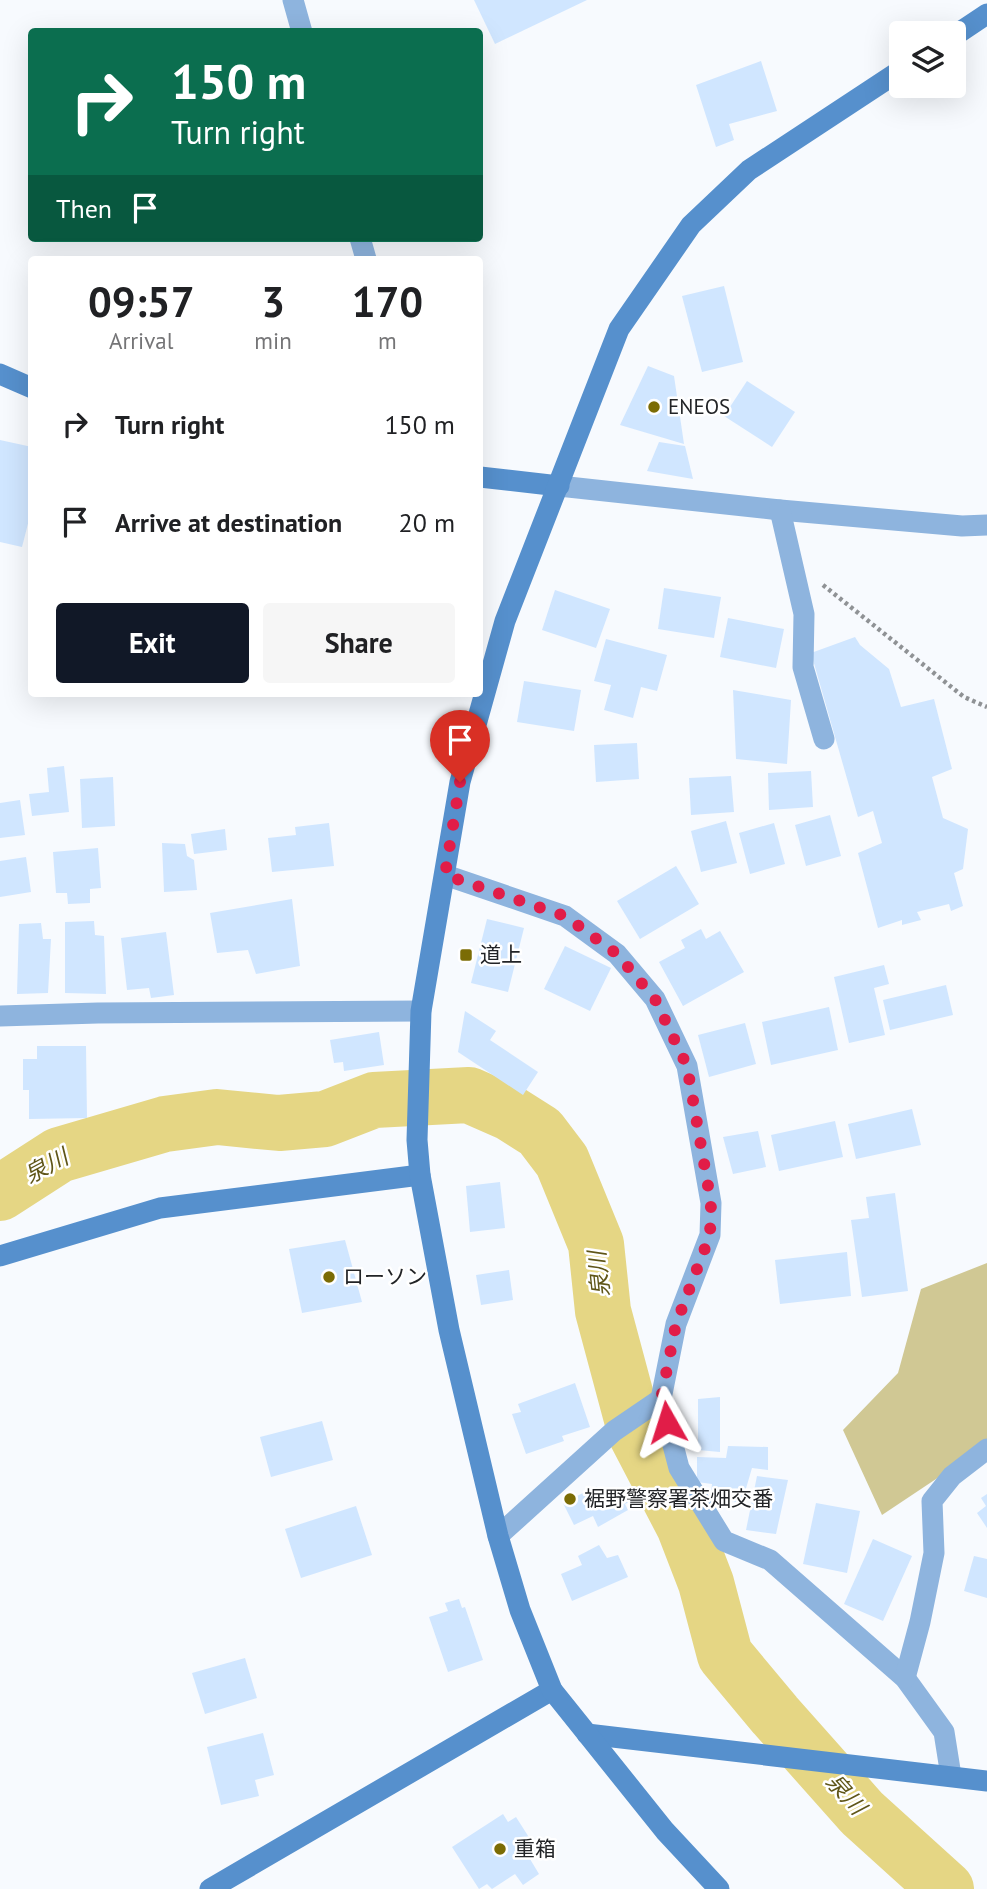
<!DOCTYPE html>
<meta charset="utf-8">
<style>
body{margin:0;font-family:"PT Sans","Noto Sans JP",sans-serif;background:#f6f6f6;color:#202124;height:100vh;display:flex;flex-direction:column;font-size:26px;white-space:nowrap}
*{box-sizing:border-box;margin:0}
p{font-size:23px;color:#757577}
.icon{flex:none;width:38px;height:38px;fill:none;stroke:currentColor;stroke-width:2;stroke-linecap:round;stroke-linejoin:round}
.map{position:relative;flex:1;overflow:hidden}
.details{position:absolute;left:28px;top:256px;width:455px;height:441px;display:flex;flex-direction:column;background:#fff;border-radius:7px;box-shadow:0 7px 28px #0002}
.details>*{flex:none}
.hud{position:absolute;left:28px;top:28px;width:455px;height:214px;border-radius:7px;box-shadow:0 7px 28px #0002;background:#0b6e4f;color:#fff;overflow:hidden}
.fabs{position:absolute;left:889px;top:21px;display:grid;gap:14px}
.fabs a{display:grid;place-items:center;width:77px;height:77px;border-radius:7px;background:#fff;box-shadow:0 7px 28px #0002;font-size:35px}
.pin{position:absolute;display:grid;place-items:center;width:60px;height:60px;color:#fff;margin:-72px -30px;border-radius:50% 50% 50% 0;rotate:-45deg;box-shadow:0 0 7px #0007}
.pin .icon{rotate:45deg}
.me{position:absolute;width:77px;margin:-38px;rotate:354deg;stroke-linejoin:round;filter:drop-shadow(0 0 5px #0008)}
.turn{display:flex;align-items:center;gap:24px;height:147px;padding:0 28px;font-size:32px}
.turn .icon{width:91px;height:91px;stroke-width:2.5}
.turn b{display:block;font-size:49px;line-height:60px}
.then{display:flex;align-items:center;height:66px;padding:0 28px;background:#0003;gap:14px;font-size:26px}
.eta{display:flex;justify-content:space-evenly;align-items:center;height:119px;text-align:center}
.eta b{font-size:42px;font-weight:600;line-height:49px}
.button{display:flex;gap:14px;margin-top:auto;padding:14px 28px}
.button a{flex:1;height:80px;border-radius:7px;background:#111827;color:#fff;font-size:28px;font-weight:600;line-height:80px;text-align:center}
.button a+a{background:#f6f6f6;color:#202124}
ul{padding:0;list-style:none}
li{display:flex;align-items:center;gap:21px;height:98px;padding:0 28px}
li div{flex:1}
li b{display:block;font-size:26px}
li em{font-style:normal}
.map>svg:first-child{display:block}
</style>
<div class="map">
<svg width="987" height="1889" viewBox="0 0 987 1889">
<rect width="100%" height="100%" fill="#f7fafe"/>
<polygon fill="#d0c894" points="987,1263 987,1445 882,1515 843,1430 898,1373 921,1289"/>
<g fill="none" stroke-linecap="round" stroke-linejoin="round">
<polyline stroke="#e5d684" stroke-width="56" points="0,1193 59,1155 165,1124 217,1117 279,1123 325,1119 374,1100 469,1095 510,1113 540,1132 562,1161 596,1244 603,1311 636,1434 684,1526 706,1583 725,1655 775,1715 862,1813 946,1889"/>
</g>
<g fill="#d0e6ff">
<polygon points="474,0 587,0 495,44"/>
<polygon points="761,61 777,111 729,124 734,140 716,147 696,85"/>
<polygon points="724,286 743,362 702,372 682,296"/>
<polygon points="648,366 674,376 684,444 620,425"/>
<polygon points="747,381 795,412 772,447 724,416"/>
<polygon points="0,440 32,447 32,508 22,547 0,542"/>
<polygon points="659,442 685,446 693,479 647,471"/>
<polygon points="664,588 721,597 714,638 658,629"/>
<polygon points="555,590 610,609 596,648 542,630"/>
<polygon points="728,618 784,629 776,668 720,657"/>
<polygon points="855,637 860,645 889,669 901,707 934,699 952,769 932,777 943,818 968,829 963,869 954,873 963,906 951,911 949,904 917,912 921,920 902,925 902,920 878,928 858,853 882,843 873,811 858,817 811,653"/>
<polygon points="606,639 667,655 657,691 641,687 633,718 604,710 611,685 594,681"/>
<polygon points="524,681 581,690 574,731 517,722"/>
<polygon points="733,690 791,700 787,764 736,759"/>
<polygon points="637,743 639,779 596,782 594,745"/>
<polygon points="64,766 69,812 32,816 29,794 49,792 47,768"/>
<polygon points="811,771 813,807 769,810 768,773"/>
<polygon points="731,776 734,812 691,815 689,778"/>
<polygon points="113,777 115,826 82,828 80,779"/>
<polygon points="20,800 25,835 0,838 0,803"/>
<polygon points="830,815 841,856 806,866 795,825"/>
<polygon points="726,821 737,863 701,872 691,831"/>
<polygon points="329,823 334,866 272,872 268,838 296,835 295,827"/>
<polygon points="774,823 785,864 750,874 739,833"/>
<polygon points="225,829 227,850 194,854 191,834"/>
<polygon points="162,843 185,844 187,856 194,860 197,890 164,892"/>
<polygon points="98,848 101,888 90,889 90,903 68,904 67,893 56,893 53,852"/>
<polygon points="26,857 31,892 0,897 0,861"/>
<polygon points="676,866 699,904 640,939 617,901"/>
<polygon points="292,899 300,966 256,974 248,950 217,953 210,913"/>
<polygon points="487,919 524,928 508,992 471,983"/>
<polygon points="94,921 95,935 104,936 106,994 65,993 65,922"/>
<polygon points="41,923 43,939 51,939 48,993 17,994 19,924"/>
<polygon points="701,929 706,939 720,931 744,972 683,1006 659,962 685,948 681,940"/>
<polygon points="166,932 174,995 151,998 149,988 127,990 121,938"/>
<polygon points="565,946 611,968 590,1011 544,989"/>
<polygon points="884,965 889,984 874,988 885,1035 849,1043 834,977"/>
<polygon points="946,985 953,1015 890,1030 883,1000"/>
<polygon points="829,1007 838,1050 771,1065 762,1022"/>
<polygon points="465,1011 496,1031 490,1040 538,1072 523,1095 458,1052"/>
<polygon points="745,1023 756,1064 709,1077 698,1035"/>
<polygon points="379,1032 384,1065 344,1071 343,1062 334,1063 330,1040"/>
<polygon points="37,1046 86,1046 87,1118 29,1119 29,1090 23,1090 23,1059 37,1059"/>
<polygon points="912,1109 921,1145 856,1159 848,1124"/>
<polygon points="835,1121 843,1157 779,1171 771,1135"/>
<polygon points="758,1131 766,1167 733,1174 723,1137"/>
<polygon points="500,1182 505,1228 470,1232 466,1186"/>
<polygon points="895,1193 908,1291 862,1297 851,1220 869,1218 866,1197"/>
<polygon points="345,1240 362,1302 302,1313 289,1249"/>
<polygon points="847,1252 851,1296 780,1304 775,1260"/>
<polygon points="509,1270 513,1300 481,1305 476,1275"/>
<polygon points="575,1383 590,1427 562,1436 564,1441 526,1454 512,1414 521,1412 518,1404"/>
<polygon points="720,1397 720,1452 698,1450 698,1399"/>
<polygon points="322,1421 333,1460 271,1477 260,1437"/>
<polygon points="728,1446 768,1447 768,1470 752,1468 742,1502 710,1501 712,1484 697,1482 697,1457 726,1458"/>
<polygon points="757,1476 788,1480 776,1534 746,1530"/>
<polygon points="597,1486 605,1503 627,1492 631,1501 625,1504 628,1510 598,1527 593,1516 574,1525 563,1503"/>
<polygon points="987,1494 987,1528 977,1513 986,1506 981,1498"/>
<polygon points="816,1503 860,1511 847,1573 803,1564"/>
<polygon points="356,1506 372,1555 301,1578 285,1529"/>
<polygon points="873,1539 912,1556 883,1621 844,1604"/>
<polygon points="599,1545 607,1558 618,1555 628,1577 572,1601 561,1574 582,1565 578,1556"/>
<polygon points="974,1556 987,1559 987,1598 964,1591"/>
<polygon points="459,1599 462,1608 465,1607 483,1660 448,1672 429,1617 448,1611 445,1603"/>
<polygon points="245,1658 257,1698 205,1714 192,1673"/>
<polygon points="263,1733 274,1775 255,1780 259,1796 221,1805 207,1747"/>
<polygon points="503,1814 508,1822 516,1817 539,1853 530,1859 539,1874 523,1885 515,1874 492,1889 487,1884 479,1889 452,1847"/>
</g>
<g fill="none" stroke-linecap="round" stroke-linejoin="round">
<polyline stroke="#8f9295" stroke-width="4.5" stroke-dasharray="3.5 3.5" stroke-linecap="butt" points="823,585 964,697 987,707"/>
<g stroke="#8eb4de" stroke-width="21">
<polyline points="293,0 302,32"/>
<polyline points="360,238 366,259"/>
<polyline points="559,486 780,510 962,526 987,525"/>
<polyline points="780,510 804,614 803,667 824,739"/>
<polyline points="445,875 565,916 617,954 655,999 687,1066 711,1203 710,1235 676,1324 661,1399 679,1468 724,1541 770,1560 905,1678 944,1732 951,1776"/>
<polyline points="0,1016 98,1013 421,1011"/>
<polyline points="498,1536 614,1431 661,1399"/>
<polyline points="905,1678 920,1622 934,1553 932,1501 952,1476 987,1449"/>
</g>
<g stroke="#5690cd" stroke-width="21">
<polyline points="954,36 987,14"/>
<polyline points="0,374 32,388"/>
<polyline points="480,477 559,486"/>
<polyline points="0,1256 160,1208 420,1175"/>
<polyline points="587,1734 987,1781"/>
<polyline points="210,1889 552,1690"/>
<polyline points="719,1889 665,1831 552,1690 520,1610 498,1536 449,1330 420,1175 417,1140 421,1011 460,782 505,621 619,329 691,225 749,170 901,70"/>
</g>
</g>
<g fill="none" stroke-linecap="round" stroke-linejoin="round">
<polyline stroke="#e11d48" stroke-width="12" stroke-dasharray="0 21.6" points="460,782 445,875 565,916 617,954 655,999 687,1066 711,1203 710,1235 676,1324 661,1399 667,1422"/>
</g>
<g fill="#7b6c05" stroke="#fff" stroke-width="2.5">
<circle cx="654" cy="407" r="7"/>
<rect x="459" y="948" width="14" height="14" rx="3.5"/>
<circle cx="329" cy="1277" r="7"/>
<circle cx="570" cy="1499" r="7"/>
<circle cx="500" cy="1849" r="7"/>
</g>
<g text-anchor="middle" stroke-width="5" stroke-linejoin="round" paint-order="stroke">
<g font-size="21" fill="#222427" stroke="#fff" text-anchor="start">
<text x="668" y="414">ENEOS</text>
<text x="480" y="962">道上</text>
<text x="343" y="1284">ローソン</text>
<text x="584" y="1506">裾野警察署茶畑交番</text>
<text x="514" y="1856">重箱</text>
</g>
<g font-size="23" font-style="italic" fill="#5f5517" stroke="#fff">
<text transform="translate(46 1166) rotate(-28)" y="8">泉川</text>
<text transform="translate(599 1274) rotate(-96)" y="8">泉川</text>
<text transform="translate(846 1794) rotate(48)" y="8">泉川</text>
</g>
</g>
</svg>
<div class="fabs">
<a><svg class="icon" aria-label="layers" viewBox="0 0 24 24"><path d="M12 4l9 5-9 5-9-5zM3 14l9 5 9-5"/></svg></a>
</div>
<div class="pin" style="left:460px;top:782px;background:#d93025"><svg class="icon" aria-label="arrive" viewBox="0 0 24 24"><path d="M6 21V4h12l-3 4 3 4H6"/></svg></div>
<svg class="me" style="left:667px;top:1422px" viewBox="-20 -20 40 40"><path d="M0-17L14 15 0 8-14 15z" fill="#e11d48" stroke="#fff" stroke-width="4"/></svg>
<div class="hud">
<div class="turn"><svg class="icon" aria-label="right" viewBox="0 0 24 24"><path d="M7 20v-9h11M14 6l5 5-5 5"/></svg><div><b>150 m</b>Turn right</div></div>
<div class="then">Then<svg class="icon" aria-label="arrive" viewBox="0 0 24 24"><path d="M6 21V4h12l-3 4 3 4H6"/></svg></div>
</div>
<section class="details">
<div class="eta">
<div><b>09:57</b><p>Arrival</p></div>
<div><b>3</b><p>min</p></div>
<div><b>170</b><p>m</p></div>
</div>
<ul>
<li><svg class="icon" aria-label="right" viewBox="0 0 24 24"><path d="M7 20v-9h11M14 6l5 5-5 5"/></svg><div><b>Turn right</b></div><em>150 m</em></li>
<li><svg class="icon" aria-label="arrive" viewBox="0 0 24 24"><path d="M6 21V4h12l-3 4 3 4H6"/></svg><div><b>Arrive at destination</b></div><em>20 m</em></li>
</ul>
<div class="button"><a>Exit</a><a>Share</a></div>
</section>
</div>
